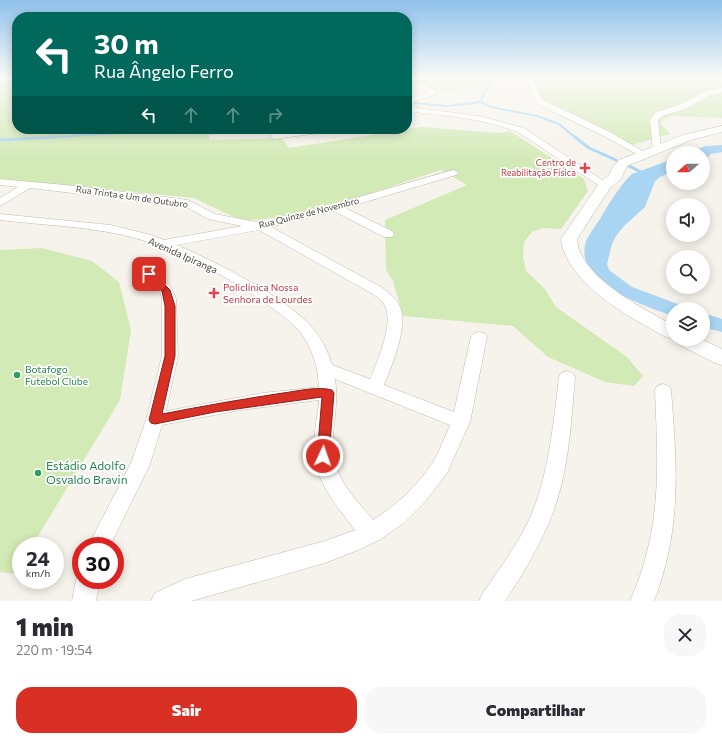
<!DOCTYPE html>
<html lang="pt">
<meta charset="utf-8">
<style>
body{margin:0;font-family:Commissioner,sans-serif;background:#f7f7f7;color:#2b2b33;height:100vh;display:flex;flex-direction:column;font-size:15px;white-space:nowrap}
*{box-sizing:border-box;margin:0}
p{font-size:13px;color:#7c7c81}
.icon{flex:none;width:22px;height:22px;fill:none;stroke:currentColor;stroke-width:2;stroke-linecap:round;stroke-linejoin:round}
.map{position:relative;height:601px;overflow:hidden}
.side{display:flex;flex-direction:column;background:#fff;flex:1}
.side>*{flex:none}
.top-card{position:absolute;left:12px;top:12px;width:400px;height:122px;border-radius:16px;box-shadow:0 2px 10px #0003;background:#00695c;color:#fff;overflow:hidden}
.needle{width:26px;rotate:250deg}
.fabs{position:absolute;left:666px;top:146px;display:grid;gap:8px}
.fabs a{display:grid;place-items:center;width:44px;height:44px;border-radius:50%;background:#fff;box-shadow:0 2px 10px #0003;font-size:20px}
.speed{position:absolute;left:12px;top:537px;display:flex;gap:8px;font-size:20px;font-weight:700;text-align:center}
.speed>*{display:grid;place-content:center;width:52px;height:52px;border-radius:50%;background:#fff;box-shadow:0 2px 10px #0003;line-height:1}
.speed small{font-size:10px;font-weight:400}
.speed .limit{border:6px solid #d22;background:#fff;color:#111}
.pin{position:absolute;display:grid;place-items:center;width:34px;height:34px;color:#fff;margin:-17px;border-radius:8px;box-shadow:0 2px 6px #0006}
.me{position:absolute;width:44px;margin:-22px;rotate:3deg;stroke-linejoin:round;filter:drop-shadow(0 0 3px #0008)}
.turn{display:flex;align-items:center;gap:14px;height:84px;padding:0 16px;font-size:18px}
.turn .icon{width:52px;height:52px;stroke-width:2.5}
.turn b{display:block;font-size:28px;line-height:34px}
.lanes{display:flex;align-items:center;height:38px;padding:0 16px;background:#0003;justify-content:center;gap:20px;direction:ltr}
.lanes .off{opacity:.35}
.round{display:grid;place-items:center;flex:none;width:42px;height:42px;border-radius:16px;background:#f7f7f7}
.headline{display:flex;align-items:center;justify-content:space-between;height:68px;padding:0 16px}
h1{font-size:24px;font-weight:800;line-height:30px}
.primary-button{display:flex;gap:8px;margin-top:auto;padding:8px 16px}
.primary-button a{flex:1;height:46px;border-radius:16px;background:#d93025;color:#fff;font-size:16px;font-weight:800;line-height:46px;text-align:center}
.primary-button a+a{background:#f7f7f7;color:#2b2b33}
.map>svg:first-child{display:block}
</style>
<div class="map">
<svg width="722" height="601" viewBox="0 0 722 601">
<rect width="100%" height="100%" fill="#f6f3ec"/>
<g fill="#d2eab5">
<polygon points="0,78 17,78 17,129 85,129 87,130 87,134 171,129 238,129 208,135 210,140 281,138 289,148 422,127 499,133 510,131 584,179 588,191 561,229 543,228 532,232 524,242 523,257 526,271 545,289 556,307 627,357 643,376 634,386 605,382 548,357 513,326 403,316 393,281 386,270 385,220 467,185 441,170 335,205 284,217 251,220 238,219 194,198 0,179"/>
<path d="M407,78H506V79C499,86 443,92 431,90C428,90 425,88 422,87C417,86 412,86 407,86Z"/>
<polygon points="528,78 722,78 722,118 672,116 666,118 660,123 670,134 628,146 562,117 540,104"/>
<polygon points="42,248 92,261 119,282 131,330 120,400 32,546 21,546 21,564 15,574 0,572 0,250"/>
</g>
<g fill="#a9d4f2">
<polygon points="722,145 722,152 711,154 703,162 703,153 689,153 705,146"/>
<path d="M673,159V171L660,177L655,181L645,207L625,225L616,236L612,244L607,264L609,270L632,287L691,309H673V316C646,306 577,285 585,245C586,238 596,225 600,219C608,205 620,185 632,174Z"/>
<polygon points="703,313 722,319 722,332 703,327"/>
</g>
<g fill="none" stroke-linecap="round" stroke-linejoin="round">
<g stroke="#a9d4f2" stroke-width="2">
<polyline points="481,102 484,92 496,78"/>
<polyline points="414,103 447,106 481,102 491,107 537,116 559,124 576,138"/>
<polyline points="39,138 185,129"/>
</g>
<g stroke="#a9d4f2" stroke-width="3">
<polyline points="575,137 589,148 616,160"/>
<polyline points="0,140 56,137"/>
<polyline points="629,166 641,172"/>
</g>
<defs>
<g id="minor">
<polygon points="526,78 532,78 541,97 545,101 608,131 648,154 646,156 640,156 602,135 539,105 533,97"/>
<path d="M407,83L426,85L436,91L435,95L417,100L409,107L479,116L524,128L610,185L609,187H601L518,132C482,118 445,116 407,111V100L428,92L422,88L407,87Z"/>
<polygon points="722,88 722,92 711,95 685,109 662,116 658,120 661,149 656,152 653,151 650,120 656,112 679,105 706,91"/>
<polygon points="308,129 331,129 327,132 274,139 270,136 274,133"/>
<path d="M453,170L456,171L458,173L456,175L345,208L392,231L394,234L392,237H384L334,211L271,227L381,287C388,292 396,298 400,307C408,328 392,365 384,385L454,412L471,337L474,333L479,332L484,333L487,337L470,422L447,473L424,503L404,523L379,540L358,550L325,563L191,601H151L155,593L185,579L325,541L355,530C336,505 313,479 314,446C314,430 318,415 319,400L241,410L162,425L150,464L110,546H88L131,463L146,420L162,356V299L160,291L140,270L141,267H151L171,287L176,299L178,356L166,411L263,393L319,387C318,369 314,352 303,336C296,325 283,316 272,308C231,278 173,246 123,235C83,226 41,225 0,220V214L111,225L151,235L164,240L242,226L208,219L185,206L30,188L0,206V198L18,187L0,185V179L76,186L188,200L215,214L261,223L331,205ZM259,230L371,293C376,296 382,300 385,306C394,324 377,362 370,379L332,365C328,352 323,340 314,330C306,319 293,310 282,302C249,279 213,261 177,245ZM335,379L450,425C445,437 440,450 433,462C418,485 397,505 373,520C349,491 330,475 333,434C335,415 338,397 335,379Z"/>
<path d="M567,371L573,373L575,377C571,423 569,471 552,515C540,546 523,574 505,601H479L483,593C499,569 517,546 529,520C549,476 553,425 559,377L561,373Z"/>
<path d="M663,384L669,386L671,390C677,466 682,528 654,601H630C637,585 643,569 647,552C661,500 657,443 655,390L657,386Z"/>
<polygon points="81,571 81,580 100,580 96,601 72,601 76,580"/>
</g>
<g id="tertiary">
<path d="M722,126V132L691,140L627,166L620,180L610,188L577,239C578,244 578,250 581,254C596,285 644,309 673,325V339L666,337C631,318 582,292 565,254C563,250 562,244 561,239L600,182L609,175L613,167L619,160L683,135Z"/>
<polygon points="675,339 701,339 722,349 722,365 715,363 678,344"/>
</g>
</defs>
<use href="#minor" stroke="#c2bbae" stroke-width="1"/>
<use href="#tertiary" stroke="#c2bbae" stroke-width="1"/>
<use href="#minor" fill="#fff" fill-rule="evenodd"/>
<use href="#tertiary" fill="#fff" fill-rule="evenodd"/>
</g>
<linearGradient id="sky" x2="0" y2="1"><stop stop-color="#8fc1ec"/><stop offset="0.48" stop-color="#fbfaf6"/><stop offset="1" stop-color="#fbfaf6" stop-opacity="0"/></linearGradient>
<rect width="722" height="162" fill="url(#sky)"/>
<path fill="#d93025" stroke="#8d1f18" d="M146,272H152L170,290L175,306V356L162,414C203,406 243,399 283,393C298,391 318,386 332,390L334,393L329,456L328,459L323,461L319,459L317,456L322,397L215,412L155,424L151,423L149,420L165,356V306L162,291L146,276L144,274Z"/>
<g fill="#e0444e" stroke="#fff" stroke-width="1.5">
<path d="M583 162h4v4h4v4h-4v4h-4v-4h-4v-4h4z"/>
<path d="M212 287h4v4h4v4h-4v4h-4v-4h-4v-4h4z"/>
</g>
<g fill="#2e9e5b" stroke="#fff" stroke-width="1.5">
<circle cx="17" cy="375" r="4"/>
<circle cx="38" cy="473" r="4"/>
</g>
<g text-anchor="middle" stroke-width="3.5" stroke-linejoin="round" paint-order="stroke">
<g font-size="9" fill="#be3a42" stroke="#fff" text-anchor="end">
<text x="576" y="166">Centro de<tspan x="576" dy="10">Reabilitação Física</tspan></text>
</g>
<g font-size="9" fill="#4b4439" stroke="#fff">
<text transform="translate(132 197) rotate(8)" y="3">Rua Trinta e Um de Outubro</text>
<text transform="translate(309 213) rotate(-14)" y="3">Rua Quinze de Novembro</text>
</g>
<g font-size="10" fill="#4b4439" stroke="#fff">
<text transform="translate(183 255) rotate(24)" y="4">Avenida Ipiranga</text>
</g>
<g font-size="10" fill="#be3a42" stroke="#fff" text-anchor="start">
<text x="223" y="291">Policlínica Nossa<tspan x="223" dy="12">Senhora de Lourdes</tspan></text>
</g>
<g font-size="10" fill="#27864d" stroke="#fff" text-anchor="start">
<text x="25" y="373">Botafogo<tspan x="25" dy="12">Futebol Clube</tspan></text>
</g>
<g font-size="12" fill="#27864d" stroke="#fff" text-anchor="start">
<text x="46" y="470">Estádio Adolfo<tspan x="46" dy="14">Osvaldo Bravin</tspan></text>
</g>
</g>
</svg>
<div class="fabs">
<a><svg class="needle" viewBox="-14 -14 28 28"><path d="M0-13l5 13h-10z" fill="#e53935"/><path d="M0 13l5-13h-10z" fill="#7c7c81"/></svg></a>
<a><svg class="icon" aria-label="sound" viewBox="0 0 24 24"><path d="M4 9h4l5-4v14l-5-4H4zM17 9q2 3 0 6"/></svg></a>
<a><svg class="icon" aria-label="search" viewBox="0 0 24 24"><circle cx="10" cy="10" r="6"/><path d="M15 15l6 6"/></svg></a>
<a><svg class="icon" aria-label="layers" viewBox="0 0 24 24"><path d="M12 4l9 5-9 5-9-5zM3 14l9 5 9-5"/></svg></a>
</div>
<div class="speed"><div>24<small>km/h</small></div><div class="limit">30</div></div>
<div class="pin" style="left:149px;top:274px;background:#d93025"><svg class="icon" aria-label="arrive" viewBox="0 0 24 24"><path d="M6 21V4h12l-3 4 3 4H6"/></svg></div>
<svg class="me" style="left:323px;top:456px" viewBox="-20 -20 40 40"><circle r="17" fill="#d93025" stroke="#fff" stroke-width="3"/><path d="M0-11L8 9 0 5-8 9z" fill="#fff"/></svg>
<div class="top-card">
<div class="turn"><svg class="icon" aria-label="left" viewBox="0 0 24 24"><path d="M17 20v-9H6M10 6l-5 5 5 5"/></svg><div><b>30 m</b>Rua Ângelo Ferro</div></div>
<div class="lanes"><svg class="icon" aria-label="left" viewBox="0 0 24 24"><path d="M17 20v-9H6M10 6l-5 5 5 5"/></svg><svg class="icon off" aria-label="ahead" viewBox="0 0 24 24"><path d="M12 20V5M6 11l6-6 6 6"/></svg><svg class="icon off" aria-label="ahead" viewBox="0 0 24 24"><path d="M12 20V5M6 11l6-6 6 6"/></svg><svg class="icon off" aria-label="right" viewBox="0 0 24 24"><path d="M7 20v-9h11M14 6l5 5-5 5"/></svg></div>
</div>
</div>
<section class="side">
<div class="headline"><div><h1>1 min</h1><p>220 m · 19:54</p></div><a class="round"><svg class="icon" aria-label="close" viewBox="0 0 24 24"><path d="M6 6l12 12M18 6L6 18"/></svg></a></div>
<div class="primary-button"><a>Sair</a><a>Compartilhar</a></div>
</section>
